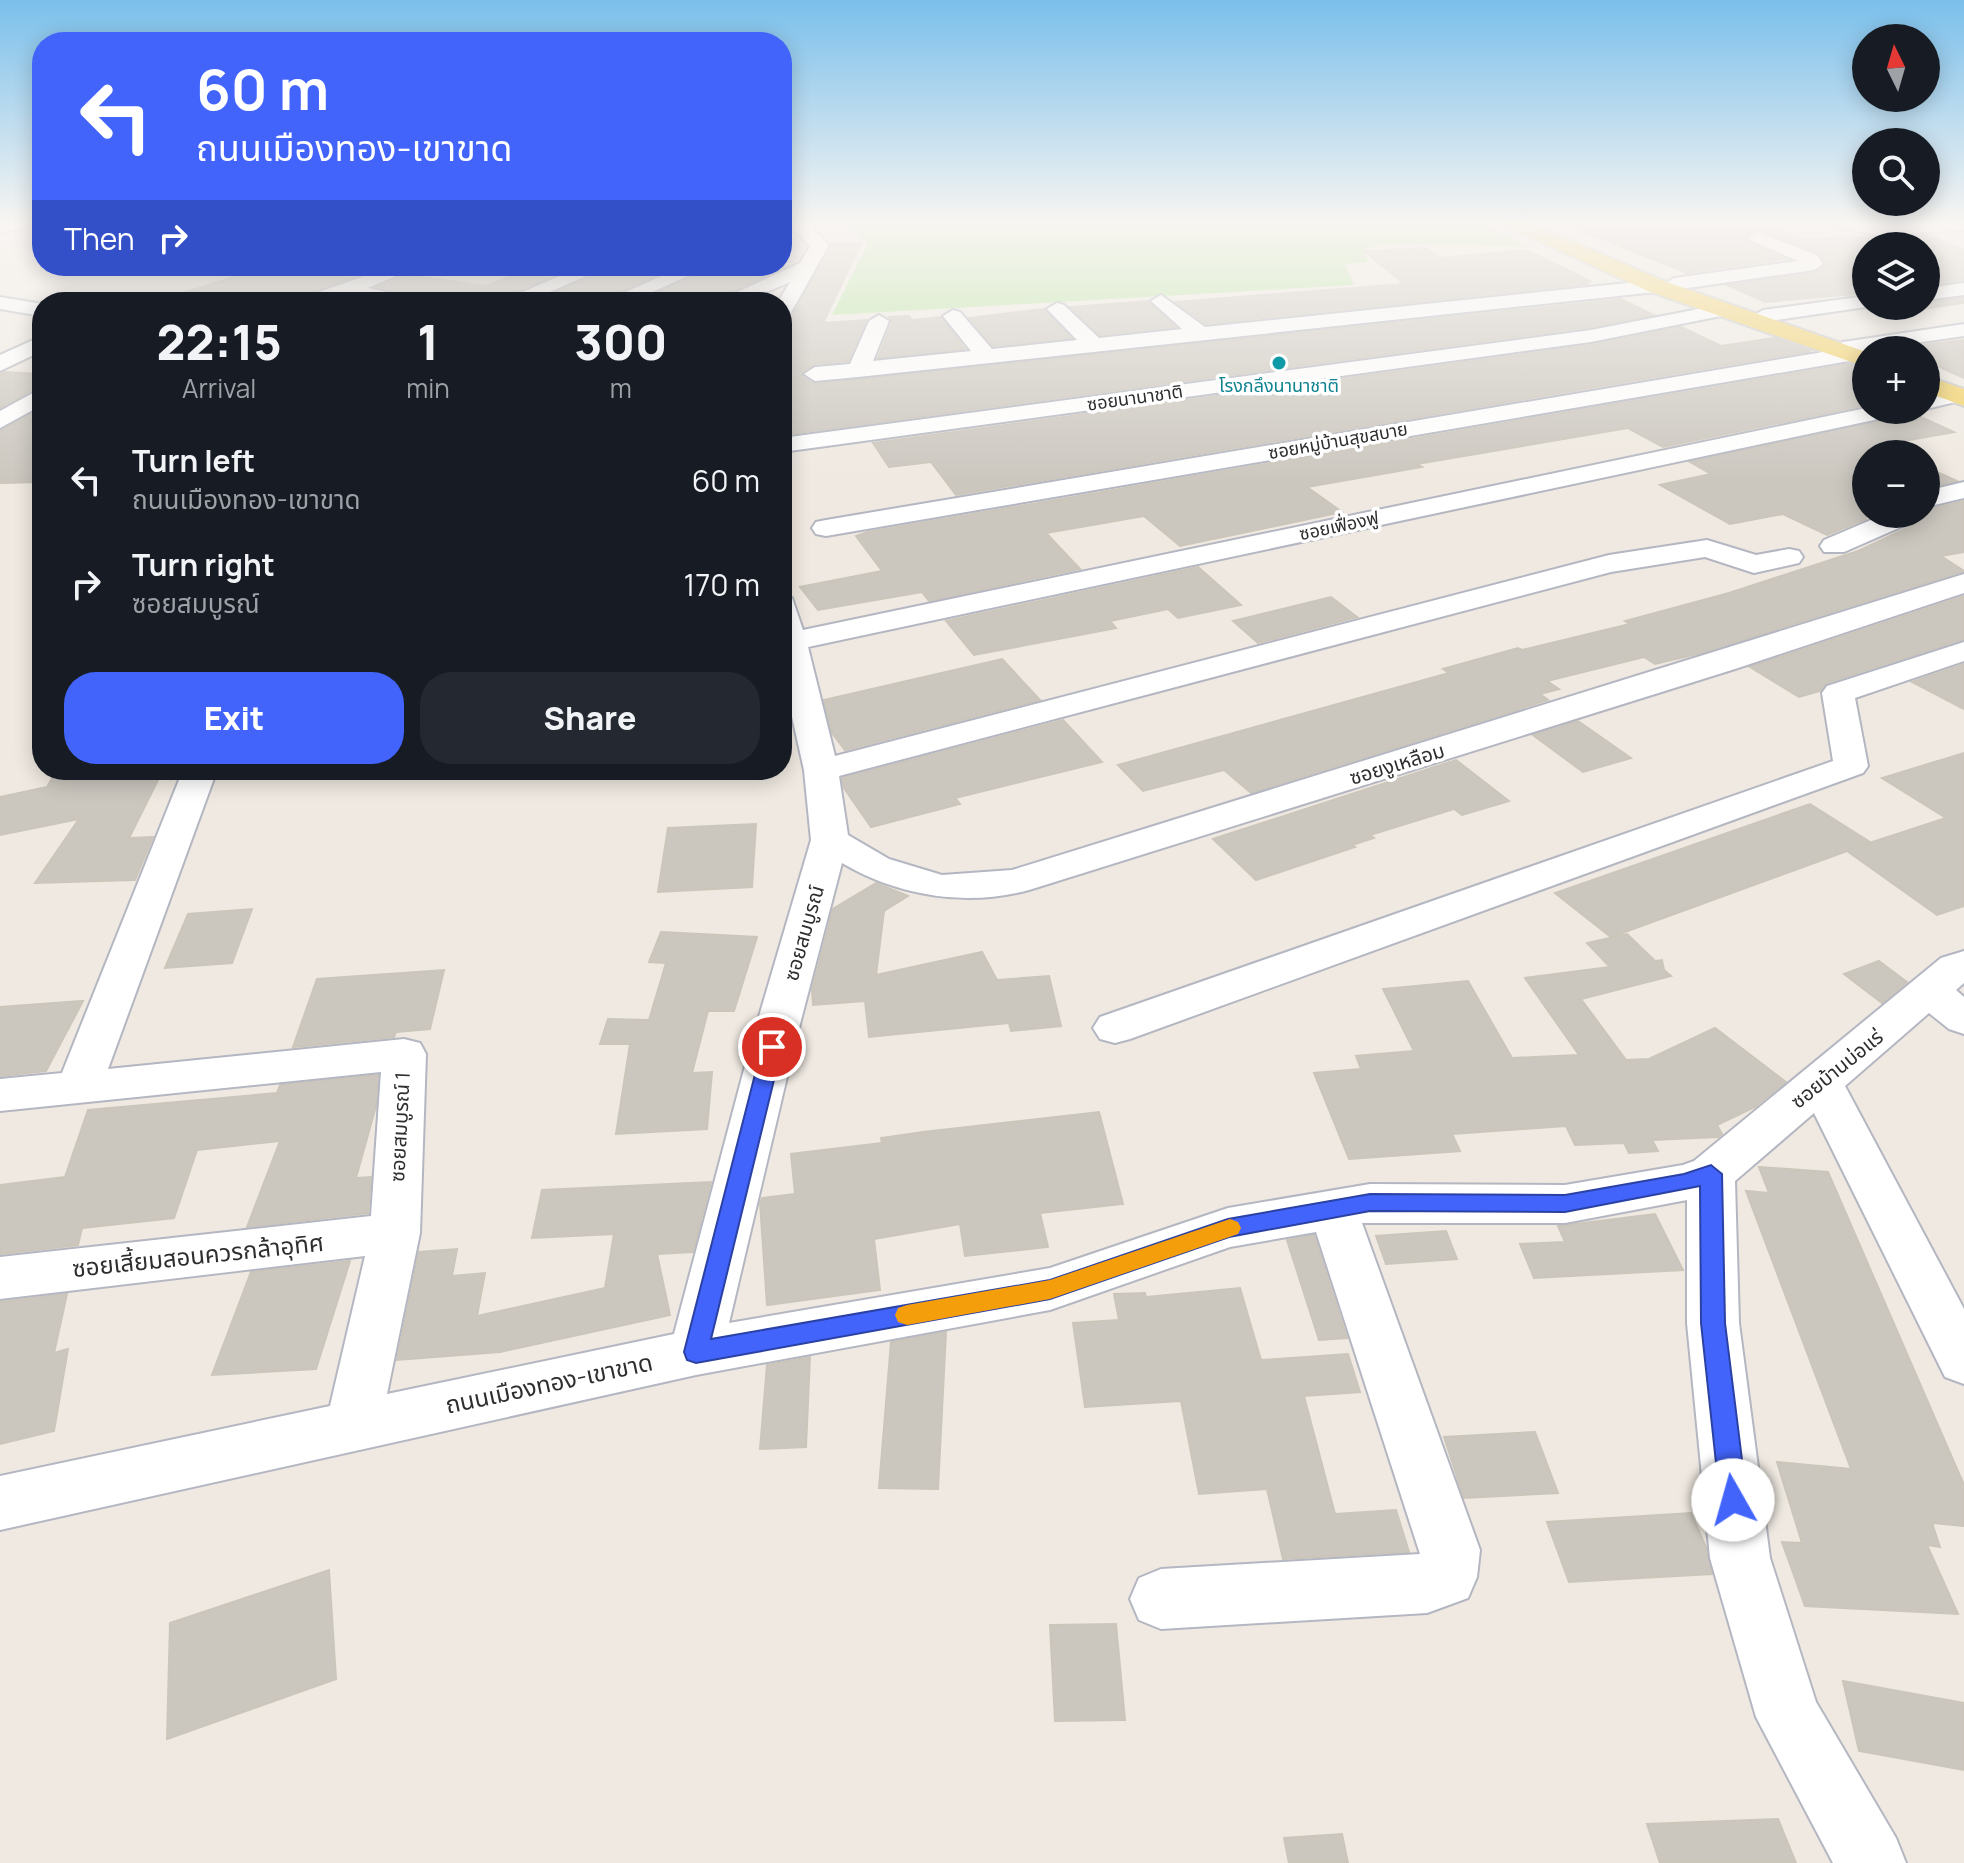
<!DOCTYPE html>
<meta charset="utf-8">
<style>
body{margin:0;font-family:Manrope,"Noto Sans Thai",sans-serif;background:#242831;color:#f1f3f6;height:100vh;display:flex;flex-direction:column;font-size:30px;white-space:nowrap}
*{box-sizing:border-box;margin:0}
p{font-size:26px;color:#9ea1a6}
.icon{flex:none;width:44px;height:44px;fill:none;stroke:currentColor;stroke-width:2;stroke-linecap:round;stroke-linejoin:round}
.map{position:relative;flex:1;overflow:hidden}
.details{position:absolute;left:32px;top:292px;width:760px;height:488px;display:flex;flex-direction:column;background:#171b24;border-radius:32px;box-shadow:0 4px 20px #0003}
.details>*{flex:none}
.guide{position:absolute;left:32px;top:32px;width:760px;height:244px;border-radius:32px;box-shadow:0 4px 20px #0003;background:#4264fb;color:#fff;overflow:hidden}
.needle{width:52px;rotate:355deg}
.buttons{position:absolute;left:1852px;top:24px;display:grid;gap:16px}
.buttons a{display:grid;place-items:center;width:88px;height:88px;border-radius:50%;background:#171b24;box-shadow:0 4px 20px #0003;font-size:40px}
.pin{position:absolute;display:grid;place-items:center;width:68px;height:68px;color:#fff;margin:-34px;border:4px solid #fff;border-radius:50%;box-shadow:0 2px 8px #0007}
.me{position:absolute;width:88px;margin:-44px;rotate:353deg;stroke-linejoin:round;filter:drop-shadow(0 0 6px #0008)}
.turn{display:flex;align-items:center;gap:28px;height:168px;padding:0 32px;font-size:36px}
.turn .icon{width:104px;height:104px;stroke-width:2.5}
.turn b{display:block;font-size:56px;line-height:68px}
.then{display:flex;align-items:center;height:76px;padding:0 32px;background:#0003;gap:16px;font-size:30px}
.eta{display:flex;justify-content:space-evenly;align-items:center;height:136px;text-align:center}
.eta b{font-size:48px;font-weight:800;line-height:56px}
.cta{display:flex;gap:16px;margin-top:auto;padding:16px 32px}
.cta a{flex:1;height:92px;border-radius:32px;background:#4264fb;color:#fff;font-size:32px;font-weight:800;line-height:92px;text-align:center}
.cta a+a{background:#242831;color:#f1f3f6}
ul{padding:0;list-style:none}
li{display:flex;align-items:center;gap:24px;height:104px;padding:0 32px}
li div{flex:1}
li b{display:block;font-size:30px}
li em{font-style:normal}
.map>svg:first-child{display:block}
</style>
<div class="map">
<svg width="1964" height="1863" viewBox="0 0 1964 1863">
<rect width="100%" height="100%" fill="#efe9e1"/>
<polygon fill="#b6e59e" points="844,222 1478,222 1527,246 1380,245 1362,250 1369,262 1345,264 1354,285 832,315 868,243"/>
<g fill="#cbc7bf" stroke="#cbc5ba" stroke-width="2">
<polygon points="1649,222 1739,222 1756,229 1746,236 1751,244 1787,259 1687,273 1573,227"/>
<polygon points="1780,229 1803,239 1928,235 1964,250 1964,280 1926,285 1926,246 1866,246 1866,293 1765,302 1727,285 1814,273 1825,266 1818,252 1763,231"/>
<polygon points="831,243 861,244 823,323 866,320 848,361 815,364 802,371 802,377 815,384 1621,299 1654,315 1591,327 782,435 782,327 792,317"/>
<polygon points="1426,248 1439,258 1527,250 1590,281 1584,282 1589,284 1206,324 1175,302 1404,284 1364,251"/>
<polygon points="269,266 384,266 301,295 296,302 174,302 173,296"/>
<polygon points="536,266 575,266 496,302 420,302 415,295 378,287 407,275 486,286"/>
<polygon points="612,266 677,266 600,302 534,302"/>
<polygon points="713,266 786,266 713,302 637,302"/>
<polygon points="1964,298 1964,303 1882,315 1869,310 1876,306 1926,306 1926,303"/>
<polygon points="1148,301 1175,327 1100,335 1070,307"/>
<polygon points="1044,309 1071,338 993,346 969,318"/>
<polygon points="909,316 912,320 941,317 965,349 878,358 892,322 889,317"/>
<polygon points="1681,327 1721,346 1774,338 1811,351 956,495 931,462 889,467 873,443 1591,345"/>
<polygon points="1964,340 1964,378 1926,361 1926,350 1899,348"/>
<polygon points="1849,364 1866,370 1866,405 1663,447 1628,428 1417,464 1422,467 1307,487 1342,512 1180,546 1144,516 1046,533 1080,569 929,601 922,592 818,610 800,587 882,571 856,536 868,532"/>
<polygon points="5,372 42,374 42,385 0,408 0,374"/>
<polygon points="42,408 42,482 0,483 0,431"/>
<polygon points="1912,413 1954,432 1887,444 1910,454 1866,454 1866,519 1827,535 1783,514 1730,524 1660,485 1711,474 1690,462"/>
<polygon points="1926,467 1957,481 1926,488"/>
<polygon points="1964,501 1964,552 1941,556 1964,571 1697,654 1655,664 1644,657 1547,681 1559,689 1540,694 1548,700 1251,793 1224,770 1143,791 1118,765 1449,673 1443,669 1518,648 1522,650 1630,624 1625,621 1729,593 1858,551 1918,523 1926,510"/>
<polygon points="1198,567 1241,605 1178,618 1168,609 1110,621 1116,628 974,655 946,621"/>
<polygon points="1964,596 1964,639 1826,683 1820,691 1799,697 1750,667"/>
<polygon points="1331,597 1357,617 1258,643 1233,621"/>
<polygon points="1002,659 1040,700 845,750 832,733 824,700"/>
<polygon points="1964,664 1964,709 1912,682"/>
<polygon points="1063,720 1102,762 955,798 960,804 871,827 844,788 842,778"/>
<polygon points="1578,721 1631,758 1583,772 1533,735"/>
<polygon points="1964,753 1964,906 1937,915 1847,851 1611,937 1555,893 1810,804 1870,842 1854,848 1946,818 1882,778"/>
<polygon points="1456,760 1509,801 1462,815 1454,809 1370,835 1374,838 1352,845 1355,847 1256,880 1213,839"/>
<polygon points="57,770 163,770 129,838 153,837 135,880 35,883 79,819 0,835 0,797 47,787"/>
<polygon points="756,824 752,887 658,892 668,828"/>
<polygon points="876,883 908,896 884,911 876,975 982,952 997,980 1049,976 1061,1026 1011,1031 1009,1023 869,1037 865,1001 813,1005 812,990 833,909"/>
<polygon points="252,909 232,963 165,968 188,914"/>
<polygon points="661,932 757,937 734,1011 708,1011 692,1073 712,1072 707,1129 616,1134 630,1044 600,1044 608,1019 649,1020 666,963 649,962"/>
<polygon points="1627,934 1655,961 1662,960 1664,970 1671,976 1581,999 1626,1060 1649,1059 1715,1028 1786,1082 1755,1107 1717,1125 1722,1134 1718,1137 1652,1140 1658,1151 1629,1153 1624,1143 1575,1145 1566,1126 1452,1134 1460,1151 1349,1159 1314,1073 1361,1069 1356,1056 1414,1051 1383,989 1468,981 1512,1058 1579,1055 1525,978 1610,967 1587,943"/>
<polygon points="1879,961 1907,982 1882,1003 1844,974"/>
<polygon points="444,970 430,1029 396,1032 394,1037 293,1047 317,979"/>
<polygon points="83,1001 46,1071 0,1076 0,1007"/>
<polygon points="378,1075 376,1106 356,1178 371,1177 368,1213 247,1227 280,1141 197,1150 174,1218 82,1228 78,1245 0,1254 0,1185 65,1177 88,1110 277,1093 280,1085"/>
<polygon points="1099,1112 1123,1204 1040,1213 1048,1247 965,1256 960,1224 874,1239 880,1290 767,1305 760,1203 762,1198 795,1194 791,1154 882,1143 881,1138 923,1132"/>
<polygon points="1759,1167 1828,1172 1964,1485 1964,1526 1932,1523 1940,1547 1927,1545 1958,1614 1805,1606 1782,1542 1802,1543 1777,1462 1851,1469 1746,1191 1769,1193"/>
<polygon points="711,1182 693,1252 657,1254 670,1315 500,1352 397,1360 419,1252 457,1249 452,1276 485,1273 477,1316 605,1288 614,1234 532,1238 542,1190"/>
<polygon points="1655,1214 1683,1270 1534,1278 1520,1244 1565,1242 1558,1226"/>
<polygon points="1446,1231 1457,1259 1386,1264 1376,1236"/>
<polygon points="1314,1235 1347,1338 1319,1340 1287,1240"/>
<polygon points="350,1261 316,1369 212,1375 251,1272"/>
<polygon points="1240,1288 1261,1360 1348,1354 1360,1392 1304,1396 1335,1514 1396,1510 1409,1552 1283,1559 1267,1489 1199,1494 1181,1401 1085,1407 1073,1323 1119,1320 1114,1294 1145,1293 1146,1297"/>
<polygon points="67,1294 54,1353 68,1349 54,1431 0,1444 0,1302"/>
<polygon points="946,1332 938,1489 879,1488 891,1342"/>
<polygon points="810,1357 806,1447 760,1449 767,1365"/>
<polygon points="1535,1432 1558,1493 1464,1498 1444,1437"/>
<polygon points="1691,1513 1706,1547 1712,1574 1569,1582 1547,1522"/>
<polygon points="329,1570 336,1679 167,1739 170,1623"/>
<polygon points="1116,1624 1125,1720 1055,1721 1050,1625"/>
<polygon points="1843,1681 1964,1703 1964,1770 1859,1751"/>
<polygon points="1778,1819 1796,1863 1660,1863 1647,1824"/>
<polygon points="1342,1834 1348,1863 1289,1863 1284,1838"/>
</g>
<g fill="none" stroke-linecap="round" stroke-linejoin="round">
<defs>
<g id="minor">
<polygon points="34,222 31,226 0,233 0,223"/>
<polygon points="786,222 805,222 829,245 789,316 782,318 782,302 778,302 790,282 743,302 716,302 800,263 810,246"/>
<polygon points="1832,222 1964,222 1964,230 1876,235 1835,226"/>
<polygon points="1758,232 1817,255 1823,264 1814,270 1674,290 1666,286 1656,292 858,377 815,381 804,374 815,367 850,364 869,321 879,315 889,321 873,361 971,351 943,316 953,310 960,312 992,349 1077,340 1047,309 1057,303 1064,305 1099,338 1182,329 1151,301 1161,295 1205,327 1656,280 1664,284 1674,278 1798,261 1752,241 1749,237"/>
<polygon points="393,266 420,266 368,288 414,298 417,302 378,302 346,295 328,302 299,302 302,298"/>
<polygon points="583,266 609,266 527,302 499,302"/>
<polygon points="684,266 710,266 630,302 603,302"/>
<polygon points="1964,283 1964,295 1926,300 1926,288"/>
<polygon points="1866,296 1866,306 1873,306 1763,322 1753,316 1763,310"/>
<polygon points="0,297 42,304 42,316 0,309"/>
<polygon points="1724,304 1731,306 1734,310 1731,314 1591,342 782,452 782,438 1591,330"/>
<polygon points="1964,324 1964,336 1866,350 1849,361 826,536 816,534 812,528 816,522 826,520 1841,349 1842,342 1850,341"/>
<polygon points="42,336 42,351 0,371 0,355"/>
<polygon points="42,388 42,405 0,428 0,411"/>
<polygon points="1957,388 1964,390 1964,400 1926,409 1926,395"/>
<path d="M1866,408L1900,410L1888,417L808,647L835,756L1609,555L1707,540L1756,555L1789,549L1799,551L1803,557L1799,563L1754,573L1705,557L1611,572L839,776L848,835L889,859L942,875L1012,870L1964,574V593L1735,669L1029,890C966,907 898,896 842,863L794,1047L729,1323L1050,1268L1228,1208L1370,1184L1565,1185L1683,1165L1694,1161L1941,958L1964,951V983L1956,990L1964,997V1034L1949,1029L1929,1013L1845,1086L1964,1309V1384L1945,1377L1814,1113L1735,1181L1739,1323L1770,1558L1816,1702L1896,1838L1906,1863H1833L1756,1717L1710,1558L1687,1323V1200L1565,1223H1362L1480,1550L1477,1577L1468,1598L1427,1613L1161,1629L1139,1620L1130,1599L1139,1578L1161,1569L1420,1554L1316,1232L1230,1247L1050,1310L696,1375L0,1530V1476L330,1406L365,1256L0,1299V1257L371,1216L381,1072L0,1111V1079L62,1073L183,770H217L108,1069L404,1039L420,1043L426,1054L420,1233L387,1394L674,1334L750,1047L811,840L804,770L782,672V595L792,598L803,630Z"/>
<polygon points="1964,482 1964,498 1926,507 1926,491"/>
<polygon points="1885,514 1921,514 1917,520 1844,552 1824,552 1820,546 1824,540"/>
<polygon points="1964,642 1964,661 1855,698 1868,766 1863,773 1130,1039 1115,1043 1100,1039 1093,1028 1100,1017 1833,761 1822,693 1827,686"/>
</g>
<g id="major">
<polygon points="1504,222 1528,222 1664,281 1866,352 1866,367 1648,291 1506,226"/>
<polygon points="1926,376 1964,389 1964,406 1926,392"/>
</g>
</defs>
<use href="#minor" stroke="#b4b7c1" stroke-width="4"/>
<use href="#major" stroke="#c9c9c9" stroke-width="4"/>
<use href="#minor" fill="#fff" fill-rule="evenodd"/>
<use href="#major" fill="#f2d163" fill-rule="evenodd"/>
</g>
<linearGradient id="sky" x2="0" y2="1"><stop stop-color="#7abfeb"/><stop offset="0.46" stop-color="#f8f5f2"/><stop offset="1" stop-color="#f8f5f2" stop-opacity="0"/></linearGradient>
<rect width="1964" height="483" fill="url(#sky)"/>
<polygon fill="#4264fb" stroke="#2b41a3" stroke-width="2" points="772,1040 782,1047 711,1339 1050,1280 1228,1219 1370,1194 1565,1195 1684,1174 1711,1165 1722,1174 1725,1323 1747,1500 1743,1508 1733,1512 1724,1508 1720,1500 1701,1323 1700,1186 1565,1212 1370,1211 1229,1237 1050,1299 696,1363 687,1360 684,1352 762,1047"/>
<polygon fill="#f59e0b" points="1230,1219 1238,1222 1241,1228 1238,1234 1050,1299 907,1325 898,1322 895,1315 898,1308 907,1305 1050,1280"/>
<circle fill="#0f9aa8" stroke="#fff" stroke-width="3" cx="1279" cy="363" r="8"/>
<g text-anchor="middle" stroke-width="7" stroke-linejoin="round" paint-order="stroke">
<g font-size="18" fill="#0d838f" stroke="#fff">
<text x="1279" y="392">โรงกลึงนานาชาติ</text>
</g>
<g font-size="18" fill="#2e2e2e" stroke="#fff">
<text transform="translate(1135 398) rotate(-8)" y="6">ซอยนานาชาติ</text>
<text transform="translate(1338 441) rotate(-10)" y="6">ซอยหมู่บ้านสุขสบาย</text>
<text transform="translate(1339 526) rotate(-12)" y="6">ซอยเฟื่องฟู</text>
</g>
<g font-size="20" fill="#2e2e2e" stroke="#fff">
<text transform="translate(1397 764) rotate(-17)" y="7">ซอยงูเหลือม</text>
<text transform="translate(804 933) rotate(-74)" y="7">ซอยสมบูรณ์</text>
<text transform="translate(1837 1069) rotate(-39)" y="7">ซอยบ้านบ่อแร่</text>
<text transform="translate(400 1127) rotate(-87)" y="7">ซอยสมบูรณ์ 1</text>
</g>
<g font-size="24" fill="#2e2e2e" stroke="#fff">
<text transform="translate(198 1256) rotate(-6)" y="8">ซอยเสี้ยมสอนควรกล้าอุทิศ</text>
<text transform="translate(549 1384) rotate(-12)" y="8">ถนนเมืองทอง-เขาขาด</text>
</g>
</g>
</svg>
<div class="buttons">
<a><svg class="needle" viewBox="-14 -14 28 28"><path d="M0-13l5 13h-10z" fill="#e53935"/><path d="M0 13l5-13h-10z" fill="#9ea1a6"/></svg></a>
<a><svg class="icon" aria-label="search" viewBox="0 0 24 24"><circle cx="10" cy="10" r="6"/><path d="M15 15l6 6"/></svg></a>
<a><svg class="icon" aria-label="layers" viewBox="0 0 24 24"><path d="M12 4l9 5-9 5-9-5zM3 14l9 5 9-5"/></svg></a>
<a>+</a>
<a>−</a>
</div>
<div class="pin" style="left:772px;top:1047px;background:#d93025"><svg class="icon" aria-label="arrive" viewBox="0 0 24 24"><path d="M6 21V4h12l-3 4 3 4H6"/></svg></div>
<svg class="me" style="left:1733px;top:1500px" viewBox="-20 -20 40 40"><circle r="19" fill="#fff"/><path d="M0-13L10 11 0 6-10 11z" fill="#4264fb"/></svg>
<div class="guide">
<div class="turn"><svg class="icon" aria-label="left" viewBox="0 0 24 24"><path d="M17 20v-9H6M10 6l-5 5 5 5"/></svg><div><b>60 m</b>ถนนเมืองทอง-เขาขาด</div></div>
<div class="then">Then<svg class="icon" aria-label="right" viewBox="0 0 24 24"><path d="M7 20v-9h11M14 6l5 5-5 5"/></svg></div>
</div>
<section class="details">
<div class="eta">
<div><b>22:15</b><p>Arrival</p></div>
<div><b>1</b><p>min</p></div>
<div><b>300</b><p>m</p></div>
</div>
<ul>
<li><svg class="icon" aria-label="left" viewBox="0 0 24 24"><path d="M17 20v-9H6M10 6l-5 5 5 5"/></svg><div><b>Turn left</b><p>ถนนเมืองทอง-เขาขาด</p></div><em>60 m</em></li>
<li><svg class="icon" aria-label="right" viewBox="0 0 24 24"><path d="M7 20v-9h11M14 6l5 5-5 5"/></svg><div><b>Turn right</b><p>ซอยสมบูรณ์</p></div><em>170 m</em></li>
</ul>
<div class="cta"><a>Exit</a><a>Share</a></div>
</section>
</div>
